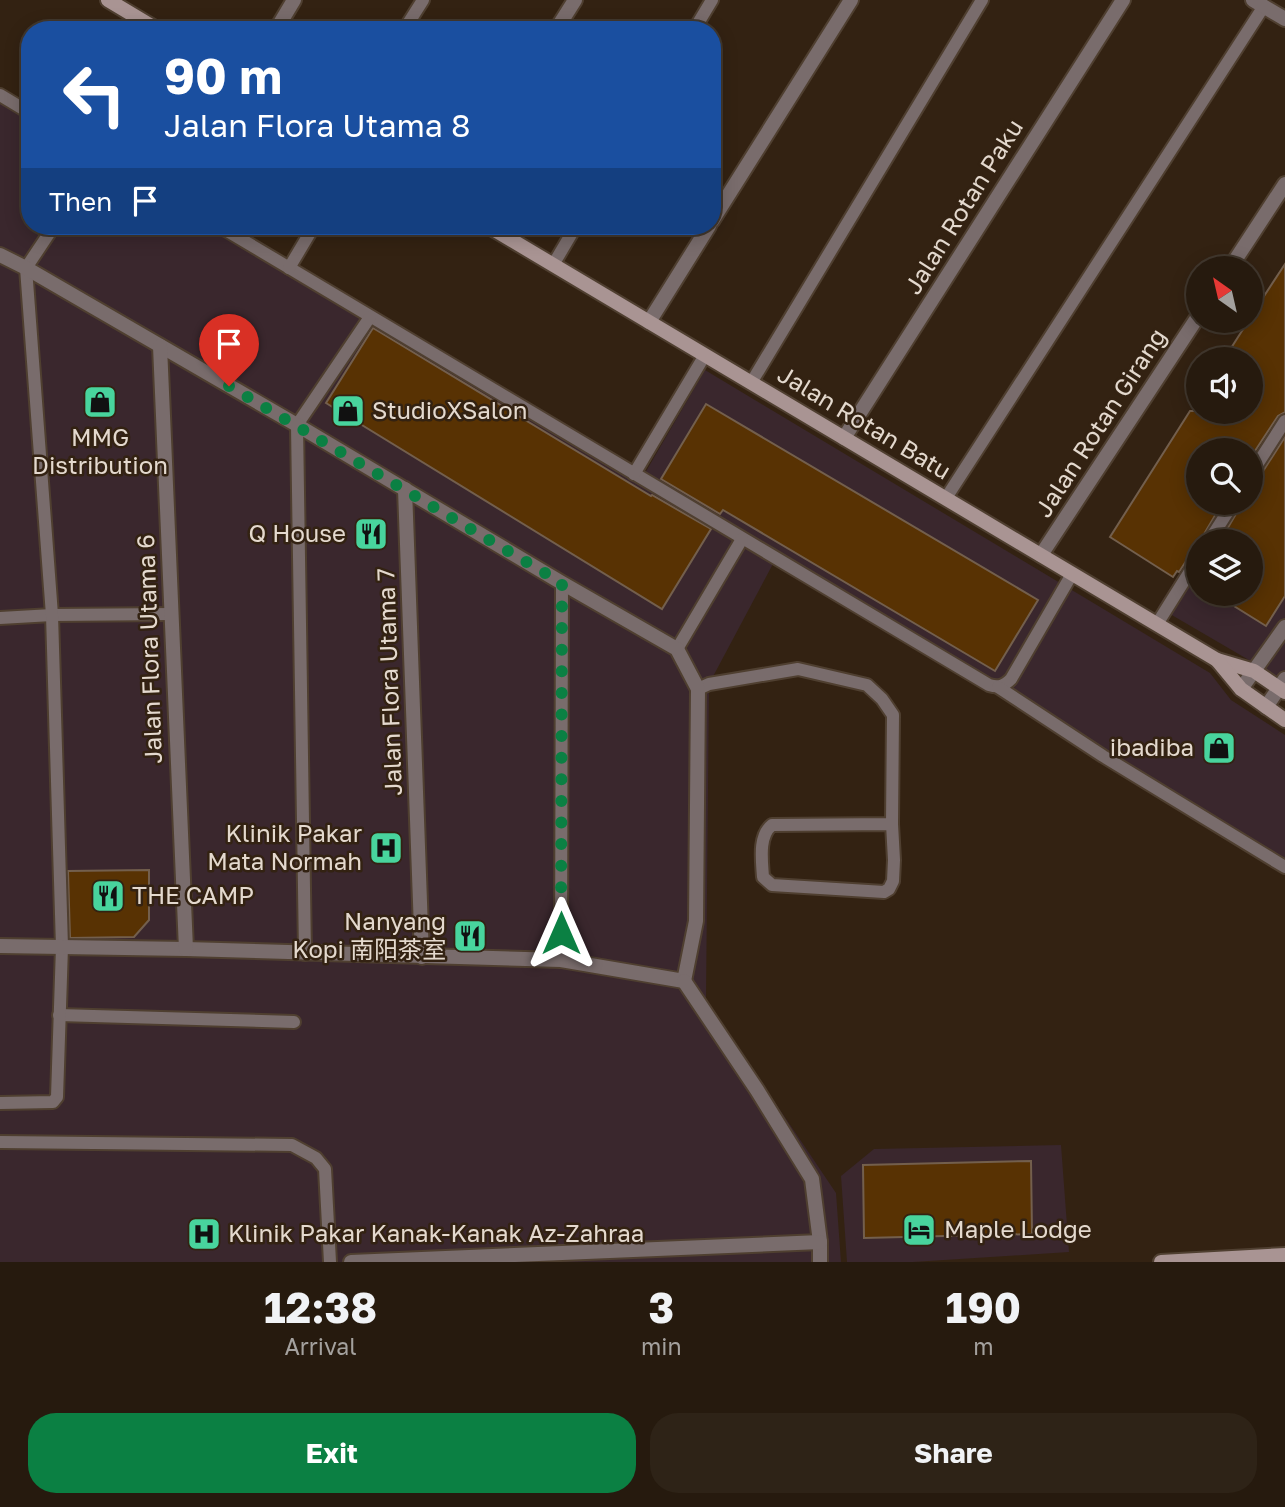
<!DOCTYPE html>
<meta charset="utf-8">
<style>
body{margin:0;font-family:"Golos Text","Noto Sans SC",sans-serif;background:#2e2317;color:#f1f3f6;height:100vh;display:flex;flex-direction:column;font-size:26px;white-space:nowrap}
*{box-sizing:border-box;margin:0}
p{font-size:23px;color:#a4a19e}
.icon{flex:none;width:38px;height:38px;fill:none;stroke:currentColor;stroke-width:2;stroke-linecap:round;stroke-linejoin:round}
.map{position:relative;height:1262px;overflow:hidden}
.drawer{display:flex;flex-direction:column;background:#261a0e;flex:1}
.drawer>*{flex:none}
.banner{position:absolute;left:21px;top:21px;width:700px;height:214px;border-radius:28px;box-shadow:0 4px 18px #0003,0 0 0 2px #42382e;background:#1a4fa0;color:#fff;overflow:hidden}
.needle{width:46px;rotate:326deg}
.tools{position:absolute;left:1186px;top:256px;display:grid;gap:14px}
.tools a{display:grid;place-items:center;width:77px;height:77px;border-radius:50%;background:#261a0e;box-shadow:0 4px 18px #0003,0 0 0 2px #42382e;font-size:35px}
.pin{position:absolute;display:grid;place-items:center;width:60px;height:60px;color:#fff;margin:-72px -30px;border-radius:50% 50% 50% 0;rotate:-45deg;box-shadow:0 0 7px #0007}
.pin .icon{rotate:45deg}
.me{position:absolute;width:77px;margin:-38px;rotate:0deg;stroke-linejoin:round;filter:drop-shadow(0 0 5px #0008)}
.turn{display:flex;align-items:center;gap:24px;height:147px;padding:0 28px;font-size:32px}
.turn .icon{width:91px;height:91px;stroke-width:2.5}
.turn b{display:block;font-size:49px;line-height:60px}
.then{display:flex;align-items:center;height:66px;padding:0 28px;background:#0003;gap:14px;font-size:26px}
.eta{display:flex;justify-content:space-evenly;align-items:center;height:119px;text-align:center}
.eta b{font-size:42px;font-weight:700;line-height:49px}
.button{display:flex;gap:14px;margin-top:auto;padding:14px 28px}
.button a{flex:1;height:80px;border-radius:28px;background:#0b8043;color:#fff;font-size:28px;font-weight:700;line-height:80px;text-align:center}
.button a+a{background:#2e2317;color:#f1f3f6}
.map>svg:first-child{display:block}
</style>
<div class="map">
<svg width="1285" height="1262" viewBox="0 0 1285 1262">
<rect width="100%" height="100%" fill="#332212"/>
<g fill="#3a272d">
<polygon points="0,103 30,121 30,226 208,226 775,560 709,684 706,1000 836,1193 841,1262 0,1262"/>
<polygon points="705,370 1210,673 1231,700 1285,735 1285,875 645,473"/>
<polygon points="1285,408 1285,681 1158,607 1199,543 1199,593 1251,593 1251,541 1200,541 1225,502 1251,502 1251,461"/>
<polygon points="1061,1145 1069,1252 913,1262 847,1262 841,1176 874,1149"/>
</g>
<g fill="#583203" stroke="#735f4d" stroke-width="2">
<polygon points="1285,264 1285,412 1278,416 1251,457 1251,450 1199,450 1199,502 1223,502 1200,541 1199,541 1199,548 1192,552 1179,572 1177,571 1173,577 1110,537 1190,411 1251,411 1251,359 1224,359 1249,320 1251,320 1251,316"/>
<polygon points="373,328 651,496 652,495 711,529 662,609 326,403"/>
<polygon points="706,404 1038,600 995,671 723,510 720,514 661,479"/>
<polygon points="1285,437 1285,596 1266,626 1213,593 1251,593 1251,541 1220,541 1243,502 1251,502 1251,483 1258,479"/>
<polygon points="149,870 149,920 134,937 70,938 68,871"/>
<polygon points="1031,1161 1032,1234 864,1238 863,1165"/>
</g>
<g fill="none" stroke-linecap="round" stroke-linejoin="round">
<defs>
<g id="lane">
<polyline points="404,30 423,0"/>
<polyline points="694,30 712,0"/>
<polyline points="0,95 30,113"/>
<path d="M219,226L989,685C999,688 1004,686 1011,679L1072,574"/>
<polyline points="553,265 576,226"/>
<polyline points="289,268 314,226"/>
<polyline points="751,383 982,0"/>
<polyline points="634,474 705,355"/>
<polyline points="1251,474 1285,421"/>
<polyline points="946,498 1264,6"/>
<polyline points="1209,541 1234,502"/>
<polyline points="0,618 52,615 172,614"/>
<polyline points="1157,624 1199,557"/>
<polyline points="677,649 742,539"/>
<polyline points="998,687 1103,756 1285,867"/>
<path d="M698,689L709,684L798,669L867,685L882,699L893,715L892,824L894,860L893,881L889,889L884,892L772,885L763,877C762,861 758,836 772,825L892,824"/>
<polyline points="305,954 297,425 370,317"/>
<polyline points="561,960 562,583"/>
<polyline points="59,1015 294,1022"/>
<polyline points="0,1103 53,1102 57,1097 62,947 52,615 26,268 54,226"/>
<polyline points="0,1142 292,1145 316,1158 325,1169 330,1262"/>
</g>
<g id="street">
<polyline points="1253,0 1285,19"/>
<polyline points="276,30 294,0"/>
<polyline points="556,30 575,0"/>
<polyline points="712,221 851,0"/>
<polyline points="0,255 26,268 297,425 562,583 677,649 698,689 696,921 684,981 561,960 186,949 0,946"/>
<polyline points="1230,268 1285,184"/>
<polyline points="649,322 709,226"/>
<polyline points="160,346 186,949"/>
<polyline points="844,438 1123,0"/>
<polyline points="405,489 422,957"/>
<polyline points="1041,555 1199,315"/>
<polyline points="1241,689 1285,627"/>
<polyline points="1266,707 1285,679"/>
<polyline points="684,981 757,1090 812,1179 820,1242 820,1262"/>
<polyline points="351,1262 820,1242"/>
</g>
<g id="secondary">
<polyline points="108,0 158,30"/>
<polyline points="488,226 1217,660 1254,671 1285,692"/>
<polyline points="1217,660 1241,689 1285,720"/>
<polyline points="1161,1262 1285,1255"/>
</g>
</defs>
<use href="#lane" stroke="#4f3f30" stroke-width="16"/>
<use href="#street" stroke="#4f3f30" stroke-width="18"/>
<use href="#secondary" stroke="#4f3f30" stroke-width="18"/>
<use href="#lane" stroke="#796c6c" stroke-width="12"/>
<use href="#street" stroke="#796c6c" stroke-width="14"/>
<use href="#secondary" stroke="#a99493" stroke-width="14"/>
</g>
<g fill="none" stroke-linecap="round" stroke-linejoin="round">
<polyline stroke="#0b8043" stroke-width="12" stroke-dasharray="0 21.6" points="229,386 562,583 561,933"/>
</g>
<defs>
<symbol id="shop-square" viewBox="-11 -11 22 22"><rect x="-9" y="-9" width="18" height="18" rx="4" fill="#48d49d" stroke="#332212"/><path d="M-5-2.5h2.3a2.7 3.5 0 0 1 5.4 0H5L5.5 6h-11ZM-1.5-2.5h3a1.5 2.3 0 0 0-3 0Z" fill="#111"/></symbol>
<symbol id="restaurant-square" viewBox="-11 -11 22 22"><rect x="-9" y="-9" width="18" height="18" rx="4" fill="#48d49d" stroke="#332212"/><path d="M-5-6h1v4h1v-4h1v4h1v-4h1v5L-1.5 .5V6h-2V.5L-5-1ZM5-6V6H3V1.5H1.5Q1.5-4 5-6Z" fill="#111"/></symbol>
<symbol id="hospital-square" viewBox="-11 -11 22 22"><rect x="-9" y="-9" width="18" height="18" rx="4" fill="#48d49d" stroke="#332212"/><path d="M-5-5h3v3.5h4V-5h3V5h-3V1.5h-4V5h-3Z" fill="#111"/></symbol>
<symbol id="hotel-square" viewBox="-11 -11 22 22"><rect x="-9" y="-9" width="18" height="18" rx="4" fill="#48d49d" stroke="#332212"/><path d="M-6-4.5h1.5V1H6V5H4.5V3h-9V5H-6ZM-4 0a1.8 1.8 0 1 1 3.6 0ZM.5 0V-2.5h3Q6-2.5 6 0Z" fill="#111"/></symbol>
</defs>
<g fill-rule="evenodd">
<use href="#shop-square" x="81" y="383" width="38" height="38"/>
<use href="#shop-square" x="329" y="392" width="38" height="38"/>
<use href="#restaurant-square" x="352" y="515" width="38" height="38"/>
<use href="#shop-square" x="1200" y="729" width="38" height="38"/>
<use href="#hospital-square" x="367" y="829" width="38" height="38"/>
<use href="#restaurant-square" x="89" y="877" width="38" height="38"/>
<use href="#restaurant-square" x="451" y="917" width="38" height="38"/>
<use href="#hotel-square" x="900" y="1211" width="38" height="38"/>
<use href="#hospital-square" x="185" y="1215" width="38" height="38"/>
</g>
<g text-anchor="middle" stroke-width="5" stroke-linejoin="round" paint-order="stroke">
<g font-size="24" fill="#e4d9ce" stroke="#332212">
<text transform="translate(964 207) rotate(-58)" y="8">Jalan Rotan Paku</text>
<text transform="translate(864 423) rotate(31)" y="8">Jalan Rotan Batu</text>
<text transform="translate(1101 423) rotate(-57)" y="8">Jalan Rotan Girang</text>
<text transform="translate(150 649) rotate(-92)" y="8">Jalan Flora Utama 6</text>
<text transform="translate(390 682) rotate(-92)" y="8">Jalan Flora Utama 7</text>
</g>
<g font-size="24" fill="#e4d9ce" stroke="#332212" text-anchor="start">
<text x="372" y="419">StudioXSalon</text>
<text x="100" y="446" text-anchor="middle">MMG<tspan x="100" dy="28">Distribution</tspan></text>
<text x="346" y="542" text-anchor="end">Q House</text>
<text x="1194" y="756" text-anchor="end">ibadiba</text>
<text x="362" y="842" text-anchor="end">Klinik Pakar<tspan x="362" dy="28">Mata Normah</tspan></text>
<text x="132" y="904">THE CAMP</text>
<text x="446" y="930" text-anchor="end">Nanyang<tspan x="446" dy="28">Kopi 南阳茶室</tspan></text>
<text x="944" y="1238">Maple Lodge</text>
<text x="228" y="1242">Klinik Pakar Kanak-Kanak Az-Zahraa</text>
</g>
</g>
</svg>
<div class="tools">
<a><svg class="needle" viewBox="-14 -14 28 28"><path d="M0-13l5 13h-10z" fill="#e53935"/><path d="M0 13l5-13h-10z" fill="#a4a19e"/></svg></a>
<a><svg class="icon" aria-label="sound" viewBox="0 0 24 24"><path d="M4 9h4l5-4v14l-5-4H4zM17 9q2 3 0 6"/></svg></a>
<a><svg class="icon" aria-label="search" viewBox="0 0 24 24"><circle cx="10" cy="10" r="6"/><path d="M15 15l6 6"/></svg></a>
<a><svg class="icon" aria-label="layers" viewBox="0 0 24 24"><path d="M12 4l9 5-9 5-9-5zM3 14l9 5 9-5"/></svg></a>
</div>
<div class="pin" style="left:229px;top:386px;background:#d93025"><svg class="icon" aria-label="arrive" viewBox="0 0 24 24"><path d="M6 21V4h12l-3 4 3 4H6"/></svg></div>
<svg class="me" style="left:561px;top:933px" viewBox="-20 -20 40 40"><path d="M0-17L14 15 0 8-14 15z" fill="#0b8043" stroke="#fff" stroke-width="4"/></svg>
<div class="banner">
<div class="turn"><svg class="icon" aria-label="left" viewBox="0 0 24 24"><path d="M17 20v-9H6M10 6l-5 5 5 5"/></svg><div><b>90 m</b>Jalan Flora Utama 8</div></div>
<div class="then">Then<svg class="icon" aria-label="arrive" viewBox="0 0 24 24"><path d="M6 21V4h12l-3 4 3 4H6"/></svg></div>
</div>
</div>
<section class="drawer">
<div class="eta">
<div><b>12:38</b><p>Arrival</p></div>
<div><b>3</b><p>min</p></div>
<div><b>190</b><p>m</p></div>
</div>
<div class="button"><a>Exit</a><a>Share</a></div>
</section>
